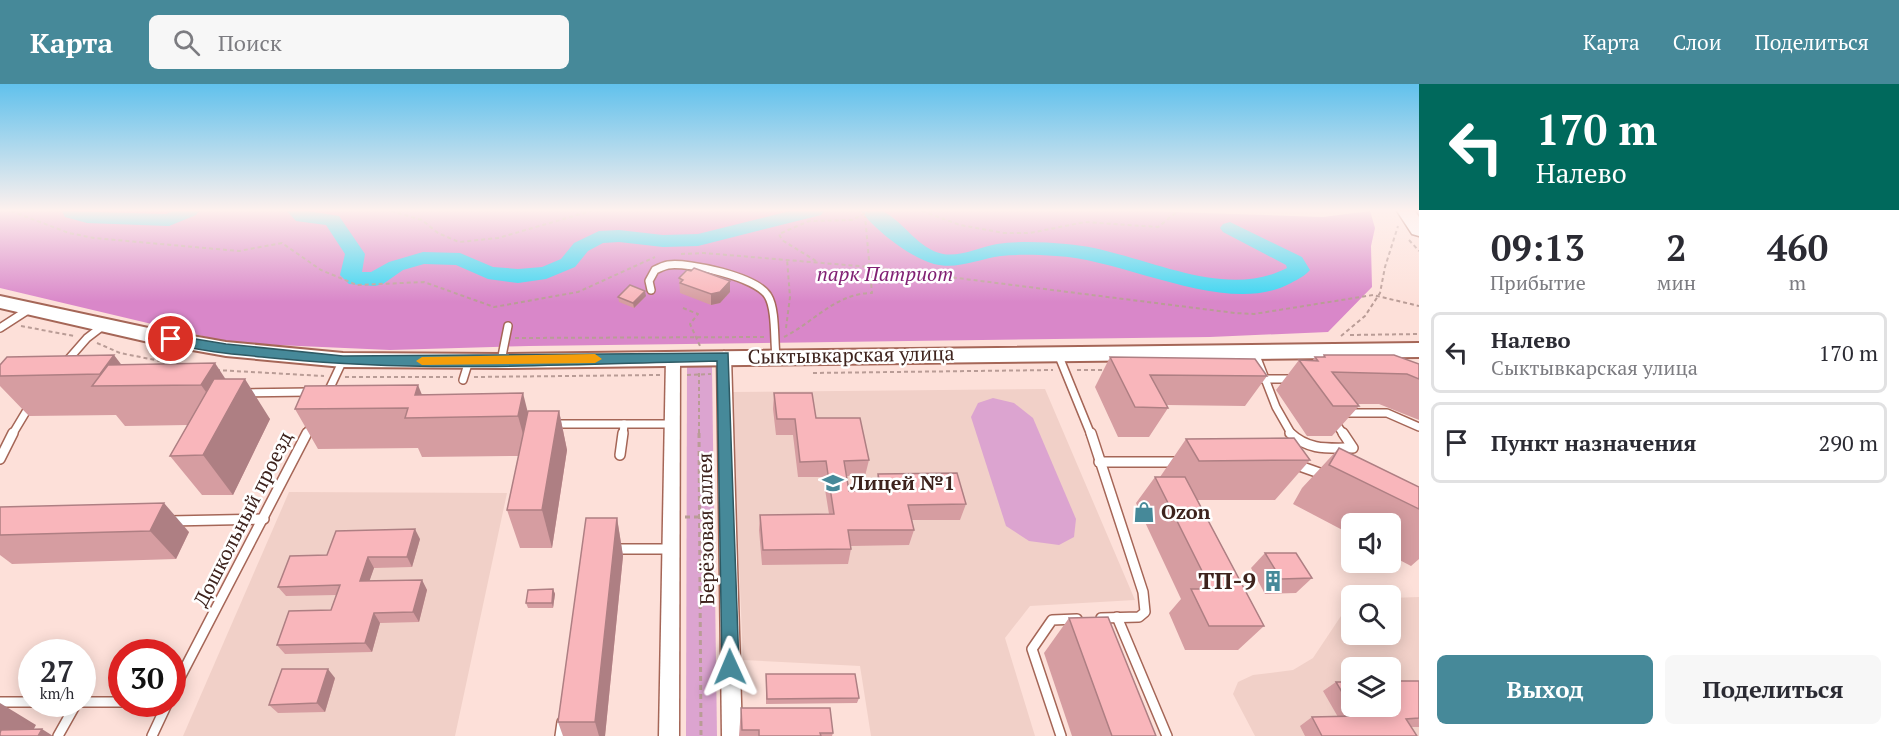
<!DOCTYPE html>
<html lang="ru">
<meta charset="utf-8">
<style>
body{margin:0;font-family:"PT Serif",serif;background:#f7f7f7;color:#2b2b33;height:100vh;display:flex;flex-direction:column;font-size:22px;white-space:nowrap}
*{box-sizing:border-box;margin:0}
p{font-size:20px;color:#7c7c81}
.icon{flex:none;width:33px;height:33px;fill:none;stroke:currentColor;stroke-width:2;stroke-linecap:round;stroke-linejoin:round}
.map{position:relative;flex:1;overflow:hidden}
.side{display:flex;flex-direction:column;background:#fff;width:480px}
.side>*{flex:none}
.guide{background:#00695c;color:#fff;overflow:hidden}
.fabs{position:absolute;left:1341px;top:429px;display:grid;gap:12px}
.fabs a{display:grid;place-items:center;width:60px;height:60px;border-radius:9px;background:#fff;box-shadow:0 3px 15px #0003;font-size:30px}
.speed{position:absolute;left:18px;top:555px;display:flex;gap:12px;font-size:30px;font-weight:700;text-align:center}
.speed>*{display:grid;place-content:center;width:78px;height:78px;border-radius:50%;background:#fff;box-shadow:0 3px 15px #0003;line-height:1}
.speed small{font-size:15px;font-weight:400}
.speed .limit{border:9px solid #d22;background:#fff;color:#111}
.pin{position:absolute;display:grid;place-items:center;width:51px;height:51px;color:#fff;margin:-26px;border:3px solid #fff;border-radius:50%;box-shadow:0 2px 6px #0007}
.me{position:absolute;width:66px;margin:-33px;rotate:359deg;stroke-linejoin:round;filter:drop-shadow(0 0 4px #0008)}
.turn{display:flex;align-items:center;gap:21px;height:126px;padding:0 18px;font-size:27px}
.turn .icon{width:78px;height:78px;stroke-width:2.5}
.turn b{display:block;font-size:42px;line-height:51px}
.eta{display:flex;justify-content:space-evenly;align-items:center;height:102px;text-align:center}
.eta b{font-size:36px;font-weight:600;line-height:42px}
.cta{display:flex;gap:12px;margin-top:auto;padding:12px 18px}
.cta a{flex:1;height:69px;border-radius:9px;background:#468999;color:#fff;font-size:24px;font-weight:600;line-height:69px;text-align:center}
.cta a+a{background:#f7f7f7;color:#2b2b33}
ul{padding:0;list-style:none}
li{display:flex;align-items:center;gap:18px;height:81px;margin:0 12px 9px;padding:0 6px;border:3px solid #e1e1e2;border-radius:9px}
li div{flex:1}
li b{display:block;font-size:22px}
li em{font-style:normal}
header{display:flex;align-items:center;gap:36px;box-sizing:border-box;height:84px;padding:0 30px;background:#468999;color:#fff}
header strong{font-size:28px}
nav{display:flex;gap:33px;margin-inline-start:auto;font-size:21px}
.search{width:420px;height:54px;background:#f7f7f7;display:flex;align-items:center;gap:15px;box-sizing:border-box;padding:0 21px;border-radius:9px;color:#7c7c81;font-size:22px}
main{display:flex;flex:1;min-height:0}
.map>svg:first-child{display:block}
</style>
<header>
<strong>Карта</strong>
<div class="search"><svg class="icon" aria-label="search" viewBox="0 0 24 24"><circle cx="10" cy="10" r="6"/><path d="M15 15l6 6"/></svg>Поиск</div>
<nav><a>Карта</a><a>Слои</a><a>Поделиться</a></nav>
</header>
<main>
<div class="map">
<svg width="1419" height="652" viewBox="0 0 1419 652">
<rect width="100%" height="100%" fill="#fde0d9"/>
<g fill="#f1d0c8" fill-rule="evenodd">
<polygon points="1045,305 1135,516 1030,522 1005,554 1035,652 871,652 860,582 743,576 732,308"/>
<polygon points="289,408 507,409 455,652 183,652"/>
<path d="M1419,513V652H1255L1233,610L1238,598L1253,591L1293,586L1313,574L1349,520L1351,519L1352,550H1390L1391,514ZM1352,584H1390V622H1352Z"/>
</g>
<g fill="#dca4d0">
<polygon points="687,282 712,283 717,652 686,652"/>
<polygon points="993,314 1014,319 1033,334 1076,435 1074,453 1059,461 1029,457 1006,442 971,333 978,319"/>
</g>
<polygon fill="#d987c9" points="0,127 1147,127 1323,133 1370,127 1375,144 1371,162 1372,203 1328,248 1210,253 529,262 390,266 232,259 0,204"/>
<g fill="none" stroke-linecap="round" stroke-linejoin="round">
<g fill="#36d4f2" fill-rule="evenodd">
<polygon points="62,127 166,130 173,127 199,127 196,131 169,142 87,139 65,133"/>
<polygon points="287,127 308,127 339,132 365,170 362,188 371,188 389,178 423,168 460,169 493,183 518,185 542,183 561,175 574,159 599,147 619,146 663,151 698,150 790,127 824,127 821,131 698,162 663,163 619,158 603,159 588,167 575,183 546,195 518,199 488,195 456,181 424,180 403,186 383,200 375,202 349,200 340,191 345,170 326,141 296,137"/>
<path d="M861,127C868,127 878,125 884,128C904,138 918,165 943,170C961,173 980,163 997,160C1019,157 1043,158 1066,160C1137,165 1219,219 1287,184L1286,181L1223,148L1220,144L1223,140L1230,138L1302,173L1310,186C1305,192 1298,195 1291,199C1228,234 1125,175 1056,172C1038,171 1019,170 1001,172C978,175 957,186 934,180C911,174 875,146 861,127Z"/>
</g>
<defs>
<g id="lane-far1">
<path d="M651,206L649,197L655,186C659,184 663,182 668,181C689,178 757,193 768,212C776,225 774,256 776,272"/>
<polyline points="0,244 31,224"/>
<polyline points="1255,269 1276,323 1292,351"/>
<polyline points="1058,270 1091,351"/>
<polyline points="501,277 508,242"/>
<polyline points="66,278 87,254 104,241"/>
<polyline points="1257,295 1293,295"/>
<polyline points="463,296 467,283"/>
<polyline points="244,309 310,308"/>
<polyline points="327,310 343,276"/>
<polyline points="1345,329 1387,329 1419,343"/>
<polyline points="1334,337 1344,351"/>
<polyline points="551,340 672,340"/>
<polyline points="12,351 30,321"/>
<polyline points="306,351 312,340"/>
<polyline points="623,351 624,340"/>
</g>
<g id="lane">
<polyline points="1091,349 1143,508 1145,528 1139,533 1101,534"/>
<path d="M1290,349C1309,367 1329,364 1353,364L1343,349"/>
<polyline points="620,371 623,349"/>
<polyline points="0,375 13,349"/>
<polyline points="1099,378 1180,378"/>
<polyline points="1294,380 1325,391"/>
<polyline points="170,437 264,435"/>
<polyline points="612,465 671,465"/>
<polyline points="1117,533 1167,652"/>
<polyline points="172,609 307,349"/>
<polyline points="0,618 32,618"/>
<polyline points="82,618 122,618"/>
<polyline points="58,652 76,620"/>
<polyline points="152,652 167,620"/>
<polyline points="560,652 562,638"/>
<polyline points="1061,652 1032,565 1052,536 1077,535"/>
</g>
<g id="street">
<polygon points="724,267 731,272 742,652 722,652 717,272"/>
<polygon points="673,268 680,273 679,652 659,652 666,273"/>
</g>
<polygon id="secondary" points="0,212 153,245 226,258 343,269 501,270 1419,259 1419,273 501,284 343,283 226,272 153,259 0,224"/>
<polygon id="primary" points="1397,127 1415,127 1419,133 1419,152 1412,150"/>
</defs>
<use href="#lane-far1" stroke="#a56657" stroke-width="10"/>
<use href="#lane" stroke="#a56657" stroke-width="12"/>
<use href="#street" stroke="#a56657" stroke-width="3"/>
<use href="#secondary" stroke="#a56657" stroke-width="4"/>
<use href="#primary" stroke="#a56657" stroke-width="3"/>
<g stroke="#b99c96" stroke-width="2" stroke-dasharray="4 3" stroke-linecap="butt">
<polyline points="11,127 69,149 94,154 239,167 282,159 321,186 357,201 424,198 494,223 578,208 655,173"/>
<polyline points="391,127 422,136 438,149 459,158 498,154 591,127"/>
<polyline points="922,127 960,141 1004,149 1030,149 1085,138 1158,143 1178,127"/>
<polyline points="1409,156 1419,167"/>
<polyline points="681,170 704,169 870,183 1235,229 1254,230 1373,211 1419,222"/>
<polyline points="816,177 782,156 779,150 809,137 852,136 869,127"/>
<polyline points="683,224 698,230 690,240 700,262"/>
<polyline points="21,242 74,252"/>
<polyline points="786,244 790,213 787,175"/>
<polyline points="1350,251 1419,250"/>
<polyline points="1341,252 1365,232 1380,209 1385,183 1398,142"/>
<path d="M784,253C814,238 836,209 872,209L865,132"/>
<polyline points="515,254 764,253"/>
<polyline points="97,259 120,269 175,280"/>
<polyline points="216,286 324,292"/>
<polyline points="1077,286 1104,286"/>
<polyline points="699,289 699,351"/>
<polyline points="813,289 1053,286"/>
<polyline points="687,291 711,290"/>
<polyline points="345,293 453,293"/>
<polyline points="474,293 660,291"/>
</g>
<g stroke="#b99c96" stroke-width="3" stroke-dasharray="5 4" stroke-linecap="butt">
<polyline points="699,349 701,652"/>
<polyline points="685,433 712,433"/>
</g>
<use href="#lane-far1" stroke="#fff" stroke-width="7"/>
<use href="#lane" stroke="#fff" stroke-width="9"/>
<use href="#street" fill="#fff" fill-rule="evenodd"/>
<use href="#secondary" fill="#fff" fill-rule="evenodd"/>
<use href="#primary" fill="#fff" fill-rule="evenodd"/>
</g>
<g fill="#d69da1">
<polygon points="679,194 730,208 720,219 711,221 680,209"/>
<polygon points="646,212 634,224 619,218 618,213"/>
<polygon points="1324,271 1419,280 1419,336 1379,320 1356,320 1359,322 1332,352 1307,352 1276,306 1299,276 1312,277 1315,273 1323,273"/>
<polygon points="1110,273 1267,292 1245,322 1167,321 1168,324 1149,353 1118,353 1095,303"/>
<polygon points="121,280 225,295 270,335 233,411 202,411 170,372 188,341 125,342 116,331 29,332 0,302 0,281"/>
<polygon points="774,309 816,334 869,376 865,392 846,392 849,407 874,407 878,390 966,420 960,436 912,436 914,446 909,461 851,462 851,465 848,480 762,481 759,446 760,431 829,430 823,393 798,393 793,351 776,351 773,325"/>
<polygon points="422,310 528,329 559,327 567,366 552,464 520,464 507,426 519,372 422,373 418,364 318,365 295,325"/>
<polygon points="1186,355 1310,376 1275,416 1197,416 1264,542 1238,566 1185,566 1169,529 1181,515 1136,419 1155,393 1160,393"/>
<polygon points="1339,364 1419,403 1419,475 1411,482 1390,471 1390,440 1352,440 1352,451 1293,420 1302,404"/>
<polygon points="0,423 189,448 176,475 12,480 0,471"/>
<polygon points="617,434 623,472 605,652 563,652 558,638"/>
<polygon points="420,455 412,483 374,484 369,497 422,496 427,506 419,538 380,539 372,568 285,570 277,561 331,526 336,511 286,512 278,503 327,471"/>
<polygon points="1265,469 1312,494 1296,509 1265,510 1251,484"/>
<polygon points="553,505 555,510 553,524 528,524 526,519"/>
<polygon points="1069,534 1156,652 1072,652 1044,569"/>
<polygon points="766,590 859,614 857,619 766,620"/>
<polygon points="335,594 325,628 278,629 269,621"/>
<polygon points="1419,597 1419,643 1411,643 1417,652 1305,652 1300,642 1312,633 1338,633 1323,607 1336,598"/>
<polygon points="741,624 833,649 832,652 739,652"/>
</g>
<g fill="#ae7f83">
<polygon points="730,197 730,208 720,219 711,221 711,210"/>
<polygon points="645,207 646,212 634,224 633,219"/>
<polygon points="114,271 137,301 100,290"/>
<polygon points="215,279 236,311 245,295 270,335 233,411 203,371 224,333 201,301"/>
<polygon points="418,301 431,333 415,311"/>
<polygon points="523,309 533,349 529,372 518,332"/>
<polygon points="559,327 567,366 552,464 542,426"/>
<polygon points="164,419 189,448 176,475 150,447"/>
<polygon points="617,434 623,472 605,652 599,652 595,638"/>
<polygon points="415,445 420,455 412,483 407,473"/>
<polygon points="368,473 374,484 366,507 360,497"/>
<polygon points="422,496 427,506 419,538 413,528"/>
<polygon points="553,505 555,510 553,524 552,519"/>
<polygon points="374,529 380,539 372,568 365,559"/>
<polygon points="328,585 335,594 325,628 317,619"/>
<polygon points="0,619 36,641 30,652 0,652"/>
<polygon points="42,645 53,652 38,652"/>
</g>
<g fill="#f9b6bb" stroke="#ae7f83" stroke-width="1.5">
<polygon points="694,184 730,197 720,208 711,210 680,199 683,196 679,194 687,186 691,187"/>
<polygon points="630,201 645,207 633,219 618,213"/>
<polygon points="114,271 100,290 0,292 0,281 7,273"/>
<polygon points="1324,271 1394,271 1419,280 1419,295 1407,290 1332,288 1359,322 1333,322 1299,276 1318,277 1315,273 1325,273"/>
<polygon points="1110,273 1255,275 1267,292 1150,291 1168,324 1135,323"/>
<polygon points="215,279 201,301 92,302 108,281"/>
<polygon points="214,295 245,295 203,371 170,372"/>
<polygon points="418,301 415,311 523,309 518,332 405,334 408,324 295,325 305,302"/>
<polygon points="774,309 812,309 816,334 860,334 869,376 844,377 849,407 881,407 878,390 957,389 966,420 908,421 914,446 848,446 851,465 763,466 760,431 834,430 826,377 800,378 795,335 777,335"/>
<polygon points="528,327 559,327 542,426 507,426"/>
<polygon points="1294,354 1310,376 1199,377 1186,355"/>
<polygon points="1339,364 1419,403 1419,425 1329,381"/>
<polygon points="1155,393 1185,393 1264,542 1209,542 1191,505 1211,505"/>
<polygon points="164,419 150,447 0,451 0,423"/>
<polygon points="586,434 617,434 595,638 558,638"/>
<polygon points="415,445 407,473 368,473 360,497 422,496 413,528 374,529 365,559 277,561 289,527 331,526 340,501 278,503 290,472 327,471 336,447"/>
<polygon points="1265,469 1296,469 1312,494 1281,495"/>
<polygon points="553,505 552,519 526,519 528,506"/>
<polygon points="1108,533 1156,652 1112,652 1069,534"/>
<polygon points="282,585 328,585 317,619 269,621"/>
<polygon points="766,590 855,590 859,614 767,615"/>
<polygon points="1390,597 1419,597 1419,634 1406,635 1417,652 1322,652 1312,633 1356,632 1336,598 1352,598 1352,622 1390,622"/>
<polygon points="741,624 830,624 833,649 820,649 821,652 759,652 759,646 742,646"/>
<polygon points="42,645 38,652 0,652 0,649 1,646"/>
</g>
<linearGradient id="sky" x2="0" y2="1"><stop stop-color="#61c1ec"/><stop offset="0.58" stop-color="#fef1ee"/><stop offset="1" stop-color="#fef1ee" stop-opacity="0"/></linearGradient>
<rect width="1419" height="218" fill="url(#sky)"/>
<path fill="#468999" stroke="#2e5963" stroke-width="1.5" d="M171,251L226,260L343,272L728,269L739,583L737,589L730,591L724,589L722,583L717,277C574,280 427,289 284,275C245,271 205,269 167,258L165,255Z"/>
<polygon fill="#f59e0b" points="595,270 602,275 595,279 422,281 416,277 422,273"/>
<defs>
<symbol id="school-bare" viewBox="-9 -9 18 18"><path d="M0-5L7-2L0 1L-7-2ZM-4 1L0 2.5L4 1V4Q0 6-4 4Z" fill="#468999" stroke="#fff" stroke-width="2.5" paint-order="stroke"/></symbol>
<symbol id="shop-bare" viewBox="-9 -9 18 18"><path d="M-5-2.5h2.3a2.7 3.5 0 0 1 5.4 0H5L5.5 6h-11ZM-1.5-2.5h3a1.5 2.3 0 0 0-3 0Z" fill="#468999" stroke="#fff" stroke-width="2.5" paint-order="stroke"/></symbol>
<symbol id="building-bare" viewBox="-9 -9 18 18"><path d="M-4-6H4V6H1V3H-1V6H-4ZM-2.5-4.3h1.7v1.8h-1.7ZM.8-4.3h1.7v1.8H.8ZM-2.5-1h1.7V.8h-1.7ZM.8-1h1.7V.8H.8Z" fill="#468999" stroke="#fff" stroke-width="2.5" paint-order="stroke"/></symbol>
</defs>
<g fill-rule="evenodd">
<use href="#school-bare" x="818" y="384" width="30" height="30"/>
<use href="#shop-bare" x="1129" y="413" width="30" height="30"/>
<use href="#building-bare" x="1258" y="482" width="30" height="30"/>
</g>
<g text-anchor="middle" stroke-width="5" stroke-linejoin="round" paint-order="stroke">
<g font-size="20" font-style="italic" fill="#812073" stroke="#fff">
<text x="885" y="197">парк Патриот</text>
</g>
<g font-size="20" fill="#3e231d" stroke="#fff">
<text transform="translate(851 271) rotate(-1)" y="7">Сыктывкарская улица</text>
<text transform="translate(243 435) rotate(-63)" y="7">Дошкольный проезд</text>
<text transform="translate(706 445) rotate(-91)" y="7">Берёзовая аллея</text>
</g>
<g font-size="20" font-weight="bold" fill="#3e231d" stroke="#fff" text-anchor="start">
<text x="850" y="406">Лицей №1</text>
<text x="1161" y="435">Ozon</text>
</g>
<g font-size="24" font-weight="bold" fill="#3e231d" stroke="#fff" text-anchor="end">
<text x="1256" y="505">ТП-9</text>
</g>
</g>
</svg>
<div class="fabs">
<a><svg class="icon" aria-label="sound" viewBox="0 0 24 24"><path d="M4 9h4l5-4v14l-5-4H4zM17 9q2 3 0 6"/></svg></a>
<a><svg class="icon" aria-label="search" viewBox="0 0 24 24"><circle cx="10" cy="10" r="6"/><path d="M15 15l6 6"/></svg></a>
<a><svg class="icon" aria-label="layers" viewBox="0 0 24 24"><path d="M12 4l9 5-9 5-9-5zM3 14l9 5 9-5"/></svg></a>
</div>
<div class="speed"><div>27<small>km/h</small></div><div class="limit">30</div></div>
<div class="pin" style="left:171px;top:255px;background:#d93025"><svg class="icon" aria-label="arrive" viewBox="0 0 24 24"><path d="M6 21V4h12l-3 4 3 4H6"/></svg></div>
<svg class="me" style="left:730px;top:583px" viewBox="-20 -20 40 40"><path d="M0-17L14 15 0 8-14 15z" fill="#468999" stroke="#fff" stroke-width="4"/></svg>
</div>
<section class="side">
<div class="guide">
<div class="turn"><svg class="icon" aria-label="left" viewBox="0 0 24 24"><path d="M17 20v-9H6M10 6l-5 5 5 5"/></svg><div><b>170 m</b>Налево</div></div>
</div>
<div class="eta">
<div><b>09:13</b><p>Прибытие</p></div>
<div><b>2</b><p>мин</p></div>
<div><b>460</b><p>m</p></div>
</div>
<ul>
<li><svg class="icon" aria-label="left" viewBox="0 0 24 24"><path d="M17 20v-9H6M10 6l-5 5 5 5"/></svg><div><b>Налево</b><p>Сыктывкарская улица</p></div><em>170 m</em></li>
<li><svg class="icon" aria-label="arrive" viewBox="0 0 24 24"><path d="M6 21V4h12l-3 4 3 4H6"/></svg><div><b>Пункт назначения</b></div><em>290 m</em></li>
</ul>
<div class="cta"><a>Выход</a><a>Поделиться</a></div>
</section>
</main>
